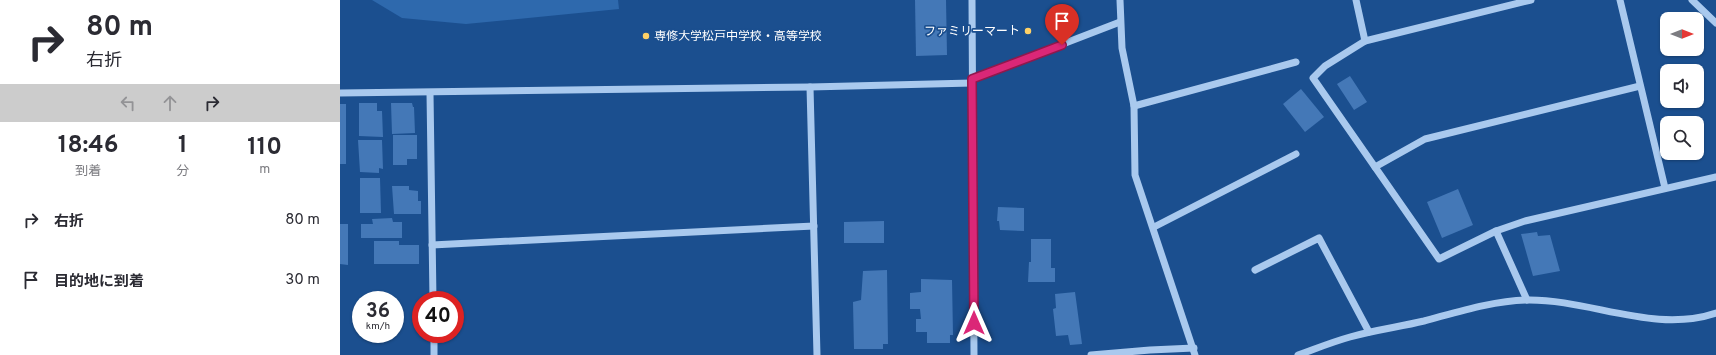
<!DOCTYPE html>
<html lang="ja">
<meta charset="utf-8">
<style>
body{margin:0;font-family:Overpass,"Noto Sans JP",sans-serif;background:#f2f2f3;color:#2b2b33;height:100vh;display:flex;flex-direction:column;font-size:15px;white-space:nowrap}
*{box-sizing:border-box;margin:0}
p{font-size:13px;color:#7c7c81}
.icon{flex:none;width:22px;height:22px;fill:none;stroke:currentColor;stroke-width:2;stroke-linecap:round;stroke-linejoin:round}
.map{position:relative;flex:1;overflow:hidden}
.sheet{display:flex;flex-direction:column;background:#fff;width:340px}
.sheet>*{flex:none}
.top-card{background:#fff;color:#2b2b33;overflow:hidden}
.needle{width:26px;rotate:90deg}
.tools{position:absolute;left:1320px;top:12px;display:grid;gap:8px}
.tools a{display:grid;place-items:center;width:44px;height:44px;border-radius:8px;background:#fff;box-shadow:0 1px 3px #0004;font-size:20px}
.speed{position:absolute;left:12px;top:291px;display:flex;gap:8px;font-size:20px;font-weight:700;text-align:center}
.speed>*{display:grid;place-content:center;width:52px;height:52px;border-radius:50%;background:#fff;box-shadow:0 1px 3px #0004;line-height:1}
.speed small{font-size:10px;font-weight:400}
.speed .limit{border:6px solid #d22;background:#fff;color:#111}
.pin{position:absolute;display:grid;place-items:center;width:34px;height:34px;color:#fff;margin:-41px -17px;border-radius:50% 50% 50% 0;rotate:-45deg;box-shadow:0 0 4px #0007}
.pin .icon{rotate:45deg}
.me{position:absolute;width:44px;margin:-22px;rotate:0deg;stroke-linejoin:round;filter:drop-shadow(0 0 3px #0008)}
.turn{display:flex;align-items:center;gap:14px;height:84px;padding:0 20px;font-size:18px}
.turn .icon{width:52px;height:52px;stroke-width:2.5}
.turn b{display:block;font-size:28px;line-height:34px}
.lanes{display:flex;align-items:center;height:38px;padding:0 20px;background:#0003;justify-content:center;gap:20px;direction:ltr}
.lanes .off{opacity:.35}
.eta{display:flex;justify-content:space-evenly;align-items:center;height:68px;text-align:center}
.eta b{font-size:24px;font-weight:700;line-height:28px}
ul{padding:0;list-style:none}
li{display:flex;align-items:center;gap:12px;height:60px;padding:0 20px}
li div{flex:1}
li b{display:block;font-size:15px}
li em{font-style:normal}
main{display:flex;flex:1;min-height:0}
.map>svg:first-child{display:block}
</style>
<main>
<section class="sheet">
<div class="top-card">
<div class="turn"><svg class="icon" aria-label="right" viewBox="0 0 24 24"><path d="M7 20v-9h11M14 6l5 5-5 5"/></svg><div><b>80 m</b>右折</div></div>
<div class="lanes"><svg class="icon off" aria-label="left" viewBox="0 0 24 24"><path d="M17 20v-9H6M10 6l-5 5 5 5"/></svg><svg class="icon off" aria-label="ahead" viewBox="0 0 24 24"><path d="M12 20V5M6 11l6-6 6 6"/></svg><svg class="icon" aria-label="right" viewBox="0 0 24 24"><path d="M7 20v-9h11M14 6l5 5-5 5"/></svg></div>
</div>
<div class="eta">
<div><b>18:46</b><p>到着</p></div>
<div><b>1</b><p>分</p></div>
<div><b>110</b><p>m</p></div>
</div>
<ul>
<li><svg class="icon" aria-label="right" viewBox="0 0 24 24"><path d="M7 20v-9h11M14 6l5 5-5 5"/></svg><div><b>右折</b></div><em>80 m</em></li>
<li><svg class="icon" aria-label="arrive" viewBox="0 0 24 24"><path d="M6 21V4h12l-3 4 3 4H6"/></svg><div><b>目的地に到着</b></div><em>30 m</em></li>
</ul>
</section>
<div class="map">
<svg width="1376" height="355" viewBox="0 0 1376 355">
<rect width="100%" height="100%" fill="#1b4f8f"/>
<polygon fill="#2e69ad" points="32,0 278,0 279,9 126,24 62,18"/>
<g fill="#4478b7">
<polygon points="575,0 606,0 607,55 576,56"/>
<polygon points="1010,76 1027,102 1014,110 997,84"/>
<polygon points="961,89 984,117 965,132 943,104"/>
<polygon points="19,103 37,103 37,111 42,111 43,137 19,136"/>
<polygon points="51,103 72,103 73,107 74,107 75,133 52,134"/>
<rect x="0" y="104" width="6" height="60"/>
<polygon points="53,135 77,135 77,159 67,159 67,165 53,165"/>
<polygon points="18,140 42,140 43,169 39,168 39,173 20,172"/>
<polygon points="20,178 40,178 41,213 20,213"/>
<polygon points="52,186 69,186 69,190 78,191 78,201 81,201 81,214 54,214"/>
<polygon points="1118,189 1133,225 1102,238 1087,202"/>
<polygon points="658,207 684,208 684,231 660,230 659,221 657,221"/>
<polygon points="52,218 53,222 62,222 62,238 21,238 21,224 33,224 32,219"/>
<polygon points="544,221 544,243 504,243 504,222"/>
<polygon points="0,224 8,224 8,265 0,264"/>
<polygon points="1197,232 1198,236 1210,235 1220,271 1193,276 1181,234"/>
<polygon points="691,239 711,239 711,268 715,268 715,282 688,282 689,262 691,262"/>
<polygon points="34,241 59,241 59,245 79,245 79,264 34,264"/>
<polygon points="547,270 548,344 543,344 543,349 514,349 513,302 521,300 523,271"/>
<polygon points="581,279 612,280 613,335 610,335 610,343 587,343 587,332 576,332 576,319 581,319 580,309 570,309 570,293 581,292"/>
<polygon points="735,292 742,344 730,345 728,335 716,336 713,309 716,308 715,294"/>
</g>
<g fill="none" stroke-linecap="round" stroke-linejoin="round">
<g stroke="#a9c9ee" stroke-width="7">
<polyline points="632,0 634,355"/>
<polyline points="780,0 782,48 794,106 795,175 855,355"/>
<polyline points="1016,0 1025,41 1191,0"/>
<polyline points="1280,0 1325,188"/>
<polyline points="1352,0 1376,23"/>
<polyline points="1025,41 985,66 973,78 1099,259 1156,231 1185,221 1376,177"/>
<polyline points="632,79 780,22"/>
<polyline points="470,87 477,355"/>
<polyline points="0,93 470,87 632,83"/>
<polyline points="90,93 93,300"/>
<polyline points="794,106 956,62"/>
<polyline points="1035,167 1085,139 1300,86"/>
<polyline points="814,227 956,154"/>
<polyline points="1156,231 1187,300"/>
<polyline points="92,245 474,226"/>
<polyline points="915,270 979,238 1029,332"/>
<polyline points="94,334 94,355"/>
<polyline points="751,355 810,350 854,348"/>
<path d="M958,355C975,349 992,342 1010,337C1034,330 1059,327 1084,321C1118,312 1152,301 1187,300C1250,299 1314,334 1376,313"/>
</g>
</g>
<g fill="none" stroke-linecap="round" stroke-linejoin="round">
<defs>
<polyline id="route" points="634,323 632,79 722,45"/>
</defs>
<use href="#route" stroke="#8e194d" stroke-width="10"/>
<use href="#route" stroke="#db2777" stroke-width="7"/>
</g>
<g fill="#ffd166" stroke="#1b4f8f" stroke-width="1.5">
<circle cx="688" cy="31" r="4"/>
<circle cx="306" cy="36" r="4"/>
</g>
<g text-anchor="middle" stroke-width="3.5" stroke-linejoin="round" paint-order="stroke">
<g font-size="12" fill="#fff" stroke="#1b4f8f" text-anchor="end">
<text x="680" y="35">ファミリーマート</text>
<text x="314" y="40" text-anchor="start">専修大学松戸中学校・高等学校</text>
</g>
</g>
</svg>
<div class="tools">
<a><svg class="needle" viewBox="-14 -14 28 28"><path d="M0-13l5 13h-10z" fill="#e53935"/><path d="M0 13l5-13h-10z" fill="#7c7c81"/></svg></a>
<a><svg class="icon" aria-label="sound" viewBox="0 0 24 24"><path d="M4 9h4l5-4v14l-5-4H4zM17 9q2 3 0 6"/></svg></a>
<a><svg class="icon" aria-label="search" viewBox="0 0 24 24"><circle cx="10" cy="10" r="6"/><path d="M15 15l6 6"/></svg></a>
</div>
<div class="speed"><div>36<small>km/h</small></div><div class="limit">40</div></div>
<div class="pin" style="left:722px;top:45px;background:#d93025"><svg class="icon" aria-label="arrive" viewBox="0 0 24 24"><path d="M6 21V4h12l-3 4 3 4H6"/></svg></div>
<svg class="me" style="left:634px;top:323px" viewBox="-20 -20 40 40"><path d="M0-17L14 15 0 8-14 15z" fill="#db2777" stroke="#fff" stroke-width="4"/></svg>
</div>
</main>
